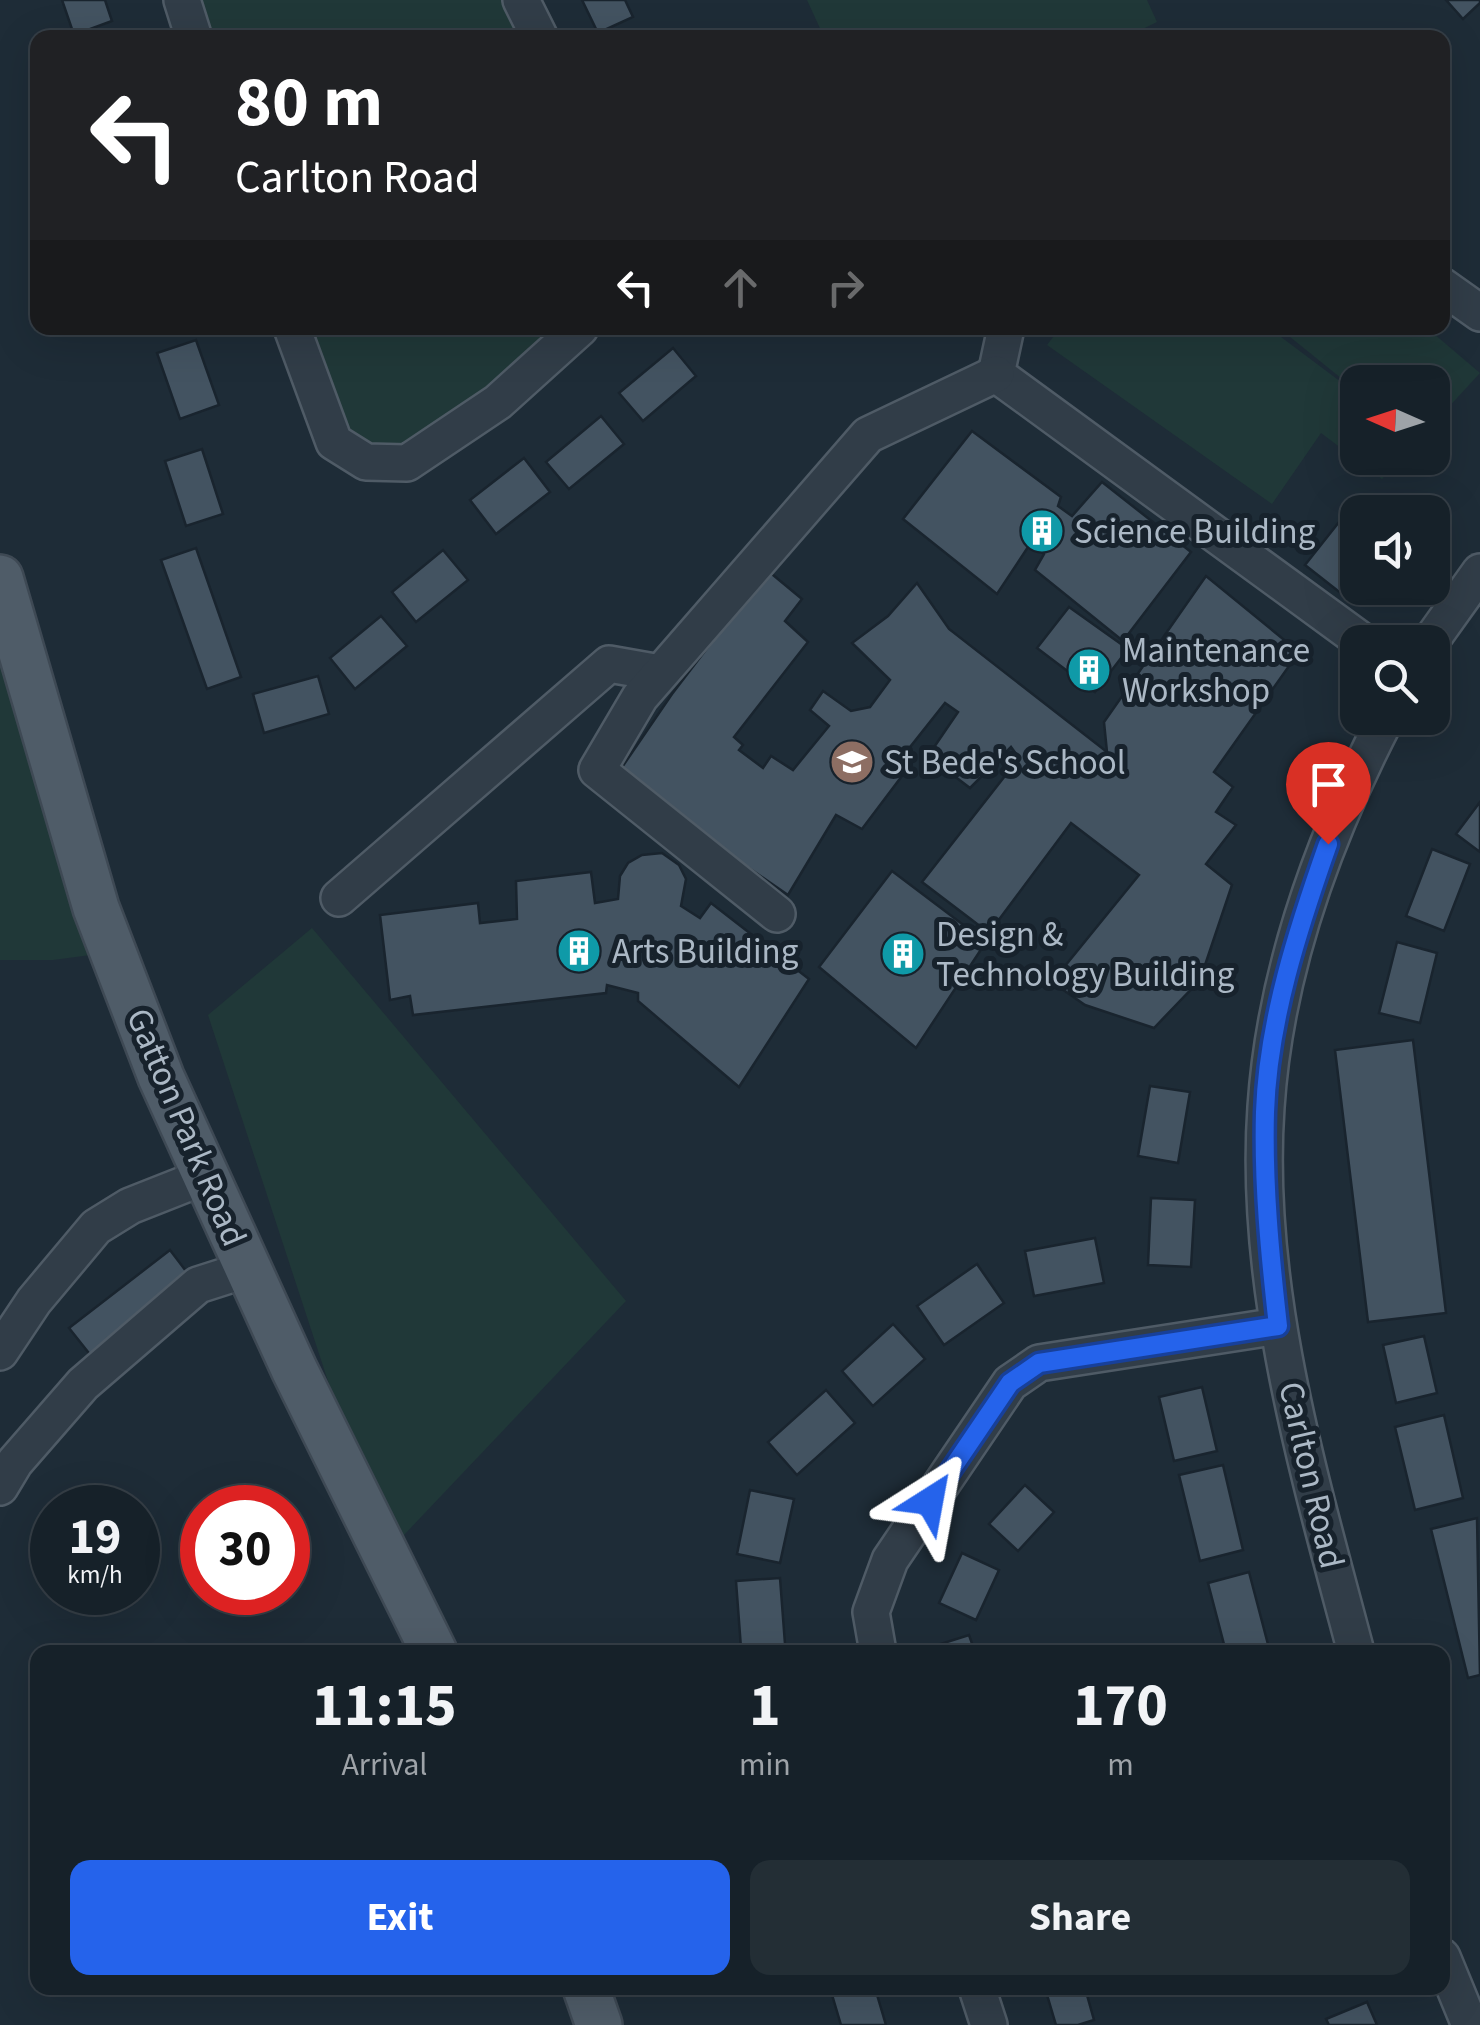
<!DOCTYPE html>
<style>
body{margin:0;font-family:"Source Sans 3",sans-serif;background:#232e35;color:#f1f3f6;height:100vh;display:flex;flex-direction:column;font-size:38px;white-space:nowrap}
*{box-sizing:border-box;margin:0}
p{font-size:32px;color:#9ea3a8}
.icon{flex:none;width:55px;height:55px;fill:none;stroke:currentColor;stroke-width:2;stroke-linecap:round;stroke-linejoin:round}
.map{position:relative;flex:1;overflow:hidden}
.drawer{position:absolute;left:30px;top:1645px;width:1420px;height:350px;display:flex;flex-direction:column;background:#162129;border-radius:20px;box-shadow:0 10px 40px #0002,0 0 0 2px #353e46}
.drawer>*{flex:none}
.banner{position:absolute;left:30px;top:30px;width:1420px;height:305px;border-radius:20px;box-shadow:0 10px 40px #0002,0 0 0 2px #353e46;background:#202124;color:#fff;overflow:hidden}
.needle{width:65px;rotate:273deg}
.buttons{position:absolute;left:1340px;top:365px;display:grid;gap:20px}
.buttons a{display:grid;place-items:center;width:110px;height:110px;border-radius:20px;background:#162129;box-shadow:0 10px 40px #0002,0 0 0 2px #353e46;font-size:50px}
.speed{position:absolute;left:30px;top:1485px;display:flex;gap:20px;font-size:50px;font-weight:700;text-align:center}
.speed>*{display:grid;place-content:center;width:130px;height:130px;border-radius:50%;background:#162129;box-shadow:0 10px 40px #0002,0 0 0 2px #353e46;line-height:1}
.speed small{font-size:25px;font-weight:400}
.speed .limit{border:15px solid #d22;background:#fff;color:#111}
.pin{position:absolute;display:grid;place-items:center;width:85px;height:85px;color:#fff;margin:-102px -42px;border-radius:50% 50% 50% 0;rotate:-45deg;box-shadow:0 0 10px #0007}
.pin .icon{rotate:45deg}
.me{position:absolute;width:110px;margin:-55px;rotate:34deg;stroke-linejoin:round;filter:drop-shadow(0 0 8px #0008)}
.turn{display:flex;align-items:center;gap:35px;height:210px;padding:0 40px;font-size:45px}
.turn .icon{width:130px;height:130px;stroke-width:2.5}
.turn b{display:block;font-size:70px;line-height:85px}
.lanes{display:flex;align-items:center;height:95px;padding:0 40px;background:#0003;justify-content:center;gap:50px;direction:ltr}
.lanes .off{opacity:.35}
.eta{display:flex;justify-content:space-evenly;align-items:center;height:170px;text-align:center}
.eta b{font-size:60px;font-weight:700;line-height:70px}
.primary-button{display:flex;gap:20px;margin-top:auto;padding:20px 40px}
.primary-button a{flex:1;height:115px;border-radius:20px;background:#2563eb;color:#fff;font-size:40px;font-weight:700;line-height:115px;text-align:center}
.primary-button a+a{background:#232e35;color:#f1f3f6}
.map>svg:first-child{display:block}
</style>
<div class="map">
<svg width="1480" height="2025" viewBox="0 0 1480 2025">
<rect width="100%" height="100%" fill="#1e2c37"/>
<g fill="#203838">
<polygon points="182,0 522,0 540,37 195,37"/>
<polygon points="807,0 1147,0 1157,22 1124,38 824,37"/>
<polygon points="295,328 579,328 407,463 334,442"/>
<polygon points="1060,328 1269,328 1357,394 1358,458 1401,458 1382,479 1321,433 1272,504 1047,345"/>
<polygon points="1279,328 1427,328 1480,373 1433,424 1432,382 1358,382 1357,391"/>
<polygon points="0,579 113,952 53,960 0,960"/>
<polygon points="312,928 626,1301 385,1555 208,1015"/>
</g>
<g fill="#435361" stroke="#19242e" stroke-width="2.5">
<polygon points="62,0 105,0 112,21 74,35"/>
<polygon points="582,0 625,0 633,17 598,33"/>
<polygon points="1446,0 1480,0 1480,3 1463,19"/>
<polygon points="196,340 219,405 180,419 157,353"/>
<polygon points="673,348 696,376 643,421 619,393"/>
<polygon points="601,416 624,444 569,489 546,462"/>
<polygon points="972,431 1061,497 1058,506 1072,516 1102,482 1191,552 1123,641 1035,570 1044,554 1030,544 997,594 903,519"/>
<polygon points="202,449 223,514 186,526 165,461"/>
<polygon points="524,458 550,492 496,534 470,500"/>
<polygon points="1358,498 1378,512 1358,512 1358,583 1347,598 1305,565"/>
<polygon points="196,548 241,677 207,689 161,560"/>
<polygon points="443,550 468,580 416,622 392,592"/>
<polygon points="767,570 802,599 785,621 808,642 734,737 743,745 739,750 763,768 771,756 793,770 829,726 810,710 823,691 851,711 870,707 890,680 852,643 888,616 917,583 949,629 1107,752 1104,722 1206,576 1299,652 1214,772 1233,787 1216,812 1236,825 1206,864 1232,885 1200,980 1154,1028 1085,1005 1052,982 1139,875 1071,823 989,933 922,882 1019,758 1011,747 970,788 928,756 958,712 945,703 903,756 911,764 862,829 836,815 788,895 616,776 672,694"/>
<polygon points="1069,607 1128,649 1095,692 1037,648"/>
<polygon points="381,616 407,646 355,689 330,658"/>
<polygon points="318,676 329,714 264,733 253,694"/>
<polygon points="1480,802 1480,852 1456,834"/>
<polygon points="1432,849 1470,864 1444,931 1406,916"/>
<polygon points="662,853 679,865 686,879 681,906 700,918 711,903 809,979 739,1087 638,1001 638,993 607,985 606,993 413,1015 410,996 390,1000 380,915 478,903 480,923 517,919 516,881 591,872 595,903 618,899 620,876 628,863 642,855"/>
<polygon points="892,871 986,942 916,1048 819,967"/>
<polygon points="1397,942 1437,953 1420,1023 1379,1013"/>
<polygon points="1413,1040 1446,1313 1368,1322 1335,1050"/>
<polygon points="1150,1086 1190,1092 1178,1163 1138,1156"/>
<polygon points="1151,1198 1195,1200 1191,1267 1148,1265"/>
<polygon points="1095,1238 1104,1283 1034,1296 1025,1251"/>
<polygon points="170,1250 192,1279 92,1357 69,1328"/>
<polygon points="977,1264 1004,1303 944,1345 917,1306"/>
<polygon points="893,1324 925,1359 873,1406 842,1371"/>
<polygon points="1424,1336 1437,1393 1396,1403 1383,1345"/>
<polygon points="1202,1387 1217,1451 1174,1461 1159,1397"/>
<polygon points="826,1390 855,1423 797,1475 768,1442"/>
<polygon points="1444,1415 1463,1498 1415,1510 1395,1427"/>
<polygon points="1223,1465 1243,1550 1200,1561 1179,1475"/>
<polygon points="1025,1485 1054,1512 1018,1551 989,1524"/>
<polygon points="750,1490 794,1499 780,1563 737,1554"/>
<polygon points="1477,1518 1480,1675 1468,1678 1431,1529"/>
<polygon points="962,1553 999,1570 976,1620 939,1603"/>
<polygon points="1249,1572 1270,1652 1226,1652 1208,1583"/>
<polygon points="780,1578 785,1644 741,1648 736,1581"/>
<polygon points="969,1635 975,1652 933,1652 931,1647"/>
<polygon points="830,1988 875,1988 886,2025 841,2025"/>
<polygon points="1045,1988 1085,1988 1094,2020 1078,2025 1056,2025"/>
<polygon points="1367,2002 1377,2025 1329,2025 1326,2019"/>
</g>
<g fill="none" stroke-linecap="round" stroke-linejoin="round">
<defs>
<g id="minor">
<polyline points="182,0 194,38"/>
<polyline points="521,0 540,38"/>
<polyline points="1442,286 1480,313"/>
<polyline points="292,328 334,442 366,462 407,463 498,402 580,328"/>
<polyline points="1006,328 996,374 1363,642"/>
<polyline points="1430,642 1480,572"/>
<polyline points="339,898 609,664 660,673"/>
<polyline points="777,914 597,770 640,697 868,435 996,374"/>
<polyline points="0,1352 34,1301 96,1227 130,1206 206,1176"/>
<polyline points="0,1487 15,1462 83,1384 198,1285 248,1269"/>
<polyline points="878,1652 871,1612 890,1560 1010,1383 1039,1363 1278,1326"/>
<path d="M1356,1652C1310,1478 1253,1289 1266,1107C1275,971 1324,837 1386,718"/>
<polyline points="1442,1957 1470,2025"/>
<polyline points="977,1988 989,2025"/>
</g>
<g id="major">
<polyline points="0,578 96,908 161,1077 294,1369 434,1652"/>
<polyline points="586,1988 599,2025"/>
</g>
</defs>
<use href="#minor" stroke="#4f5b66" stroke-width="40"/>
<use href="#major" stroke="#3e4954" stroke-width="50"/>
<use href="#minor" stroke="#313d48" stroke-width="35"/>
<use href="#major" stroke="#4f5c68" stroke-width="45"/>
</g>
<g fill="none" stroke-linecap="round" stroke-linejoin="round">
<defs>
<path id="route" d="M930,1501L1010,1383L1039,1363L1278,1326C1270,1255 1263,1183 1265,1112C1268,1021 1298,929 1328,844"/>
</defs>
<use href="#route" stroke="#184099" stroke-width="25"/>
<use href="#route" stroke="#2563eb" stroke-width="18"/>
</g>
<defs>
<symbol id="building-disc" viewBox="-11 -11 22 22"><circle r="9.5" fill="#0f9aa8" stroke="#17222c"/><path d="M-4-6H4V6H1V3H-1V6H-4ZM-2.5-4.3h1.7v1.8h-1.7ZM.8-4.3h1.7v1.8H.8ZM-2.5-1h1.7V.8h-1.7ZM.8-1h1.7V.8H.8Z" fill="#fff"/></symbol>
<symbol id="school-disc" viewBox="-11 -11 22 22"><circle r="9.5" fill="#8d6e63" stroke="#17222c"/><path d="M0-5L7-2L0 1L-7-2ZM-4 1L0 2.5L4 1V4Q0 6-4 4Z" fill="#fff"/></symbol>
</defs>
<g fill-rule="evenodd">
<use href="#building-disc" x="1017" y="506" width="50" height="50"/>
<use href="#building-disc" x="1064" y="645" width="50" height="50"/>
<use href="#school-disc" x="827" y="737" width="50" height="50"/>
<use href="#building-disc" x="554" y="926" width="50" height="50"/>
<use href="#building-disc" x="878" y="929" width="50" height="50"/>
</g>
<g text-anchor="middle" stroke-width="10" stroke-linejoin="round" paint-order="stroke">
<g font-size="35" fill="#abb8c5" stroke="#17222c" text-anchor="start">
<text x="1074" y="543">Science Building</text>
<text x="1122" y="662">Maintenance<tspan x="1122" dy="40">Workshop</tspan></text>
<text x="884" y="774">St Bede's School</text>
<text x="936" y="946">Design &amp;<tspan x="936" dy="40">Technology Building</tspan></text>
<text x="612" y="963">Arts Building</text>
</g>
<g font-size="35" fill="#abb8c5" stroke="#17222c">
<text transform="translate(187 1127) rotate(67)" y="12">Gatton Park Road</text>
<text transform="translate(1312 1475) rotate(77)" y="12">Carlton Road</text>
</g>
</g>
</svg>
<div class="buttons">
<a><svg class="needle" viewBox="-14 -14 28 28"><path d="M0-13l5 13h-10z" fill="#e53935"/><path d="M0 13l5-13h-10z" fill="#9ea3a8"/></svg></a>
<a><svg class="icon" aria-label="sound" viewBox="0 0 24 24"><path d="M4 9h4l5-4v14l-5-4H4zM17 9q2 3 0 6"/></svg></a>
<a><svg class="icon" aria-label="search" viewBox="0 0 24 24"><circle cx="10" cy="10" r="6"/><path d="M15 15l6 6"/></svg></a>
</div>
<div class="speed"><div>19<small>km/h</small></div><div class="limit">30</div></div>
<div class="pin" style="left:1328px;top:844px;background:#d93025"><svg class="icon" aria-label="arrive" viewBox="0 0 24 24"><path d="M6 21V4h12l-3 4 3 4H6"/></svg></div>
<svg class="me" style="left:930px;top:1501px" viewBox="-20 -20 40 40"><path d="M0-17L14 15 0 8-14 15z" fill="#2563eb" stroke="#fff" stroke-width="4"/></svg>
<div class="banner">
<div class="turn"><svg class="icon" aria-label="left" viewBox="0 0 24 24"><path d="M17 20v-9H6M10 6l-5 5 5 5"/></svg><div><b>80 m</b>Carlton Road</div></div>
<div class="lanes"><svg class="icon" aria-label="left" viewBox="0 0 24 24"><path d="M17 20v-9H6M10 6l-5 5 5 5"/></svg><svg class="icon off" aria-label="ahead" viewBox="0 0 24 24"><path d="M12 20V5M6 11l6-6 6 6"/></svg><svg class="icon off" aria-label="right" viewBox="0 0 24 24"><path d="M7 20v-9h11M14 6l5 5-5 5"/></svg></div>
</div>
<section class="drawer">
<div class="eta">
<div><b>11:15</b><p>Arrival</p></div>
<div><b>1</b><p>min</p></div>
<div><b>170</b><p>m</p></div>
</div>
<div class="primary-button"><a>Exit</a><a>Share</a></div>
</section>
</div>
